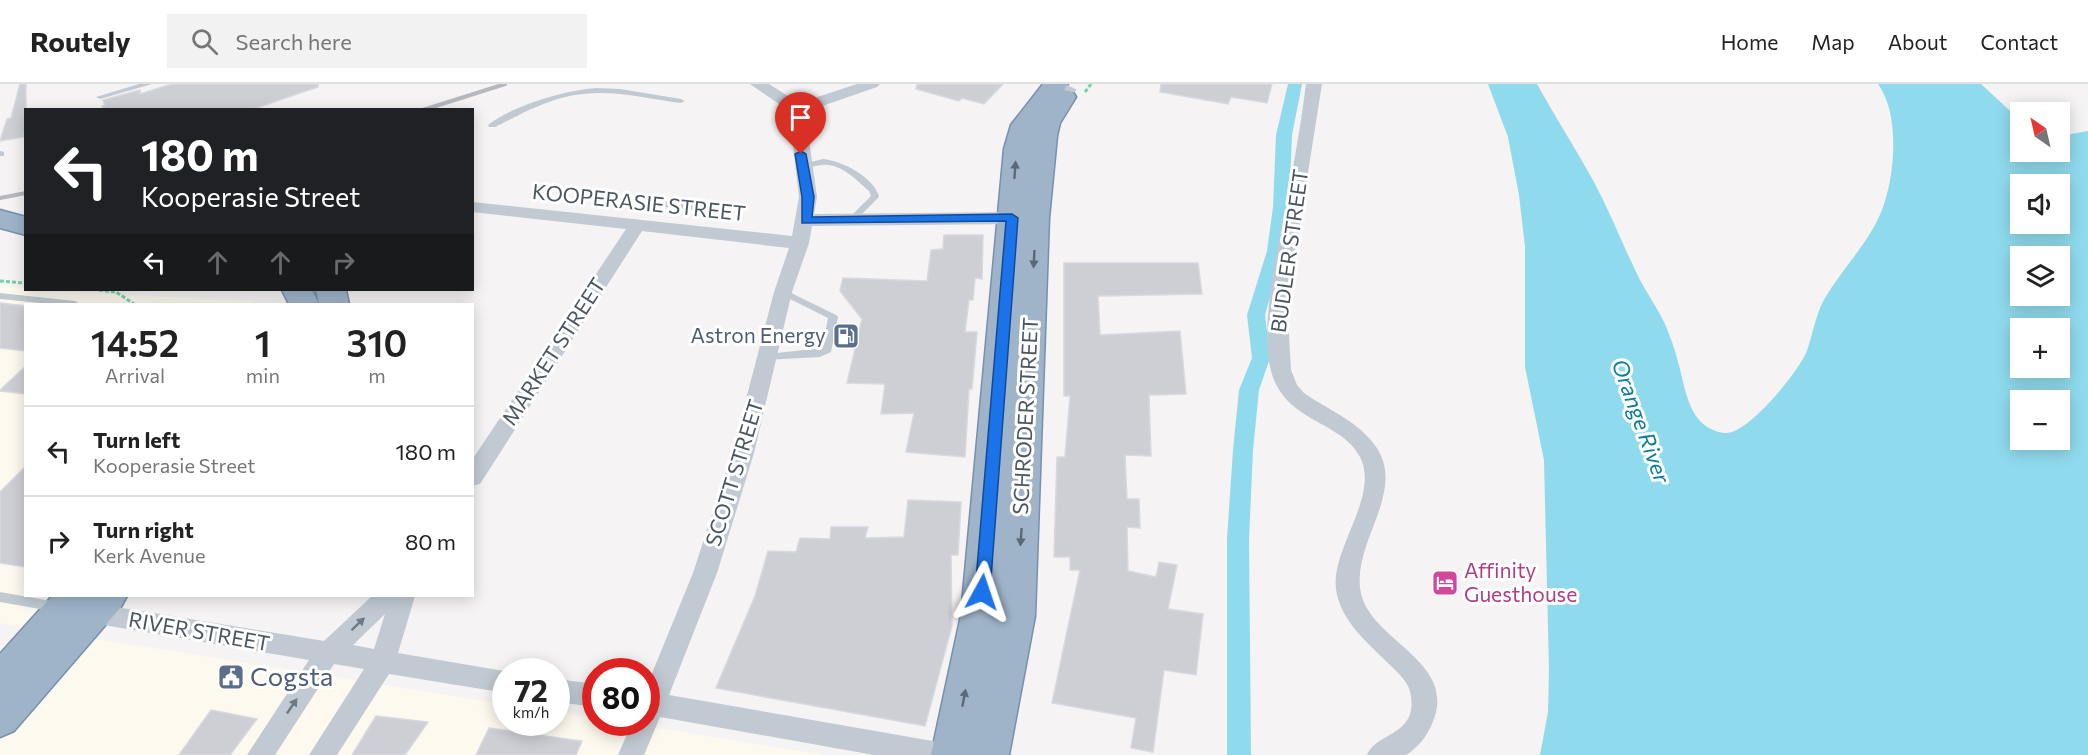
<!DOCTYPE html>
<meta charset="utf-8">
<style>
body{margin:0;font-family:Commissioner,sans-serif;background:#f2f2f2;color:#222;height:100vh;display:flex;flex-direction:column;font-size:22px;white-space:nowrap}
*{box-sizing:border-box;margin:0}
p{font-size:20px;color:#767676}
.icon{flex:none;width:33px;height:33px;fill:none;stroke:currentColor;stroke-width:2;stroke-linecap:round;stroke-linejoin:round}
.map{position:relative;flex:1;overflow:hidden}
.drawer{position:absolute;left:24px;top:219px;width:450px;height:294px;display:flex;flex-direction:column;background:#fff;border-radius:0px;box-shadow:0 3px 15px #0003}
.drawer>*{flex:none}
.hud{position:absolute;left:24px;top:24px;width:450px;height:183px;border-radius:0px;box-shadow:0 3px 15px #0003;background:#202124;color:#fff;overflow:hidden}
.needle{width:39px;rotate:326deg}
.tools{position:absolute;left:2010px;top:18px;display:grid;gap:12px}
.tools a{display:grid;place-items:center;width:60px;height:60px;border-radius:0px;background:#fff;box-shadow:0 3px 15px #0003;font-size:30px}
.speed{position:absolute;left:492px;top:574px;display:flex;gap:12px;font-size:30px;font-weight:700;text-align:center}
.speed>*{display:grid;place-content:center;width:78px;height:78px;border-radius:50%;background:#fff;box-shadow:0 3px 15px #0003;line-height:1}
.speed small{font-size:15px;font-weight:400}
.speed .limit{border:9px solid #d22;background:#fff;color:#111}
.pin{position:absolute;display:grid;place-items:center;width:51px;height:51px;color:#fff;margin:-62px -26px;border-radius:50% 50% 50% 0;rotate:-45deg;box-shadow:0 0 6px #0007}
.pin .icon{rotate:45deg}
.me{position:absolute;width:66px;margin:-33px;rotate:5deg;stroke-linejoin:round;filter:drop-shadow(0 0 4px #0008)}
.turn{display:flex;align-items:center;gap:21px;height:126px;padding:0 18px;font-size:27px}
.turn .icon{width:78px;height:78px;stroke-width:2.5}
.turn b{display:block;font-size:42px;line-height:51px}
.lanes{display:flex;align-items:center;height:57px;padding:0 18px;background:#0003;justify-content:center;gap:30px;direction:ltr}
.lanes .off{opacity:.35}
.eta{display:flex;justify-content:space-evenly;align-items:center;height:102px;text-align:center}
.eta b{font-size:36px;font-weight:600;line-height:42px}
ul{padding:0;list-style:none}
li{display:flex;align-items:center;gap:18px;height:90px;padding:0 18px;border-top:2px solid #e0e0e0}
li div{flex:1}
li b{display:block;font-size:22px}
li em{font-style:normal}
header{display:flex;align-items:center;gap:36px;box-sizing:border-box;height:84px;padding:0 30px;background:#fff;border-bottom:2px solid #e0e0e0}
header strong{font-size:28px}
nav{display:flex;gap:33px;margin-inline-start:auto;font-size:21px}
.search{width:420px;height:54px;background:#f2f2f2;display:flex;align-items:center;gap:15px;box-sizing:border-box;padding:0 21px;border-radius:0px;color:#767676;font-size:22px}
.map>svg:first-child{display:block}
</style>
<header>
<strong>Routely</strong>
<div class="search"><svg class="icon" aria-label="search" viewBox="0 0 24 24"><circle cx="10" cy="10" r="6"/><path d="M15 15l6 6"/></svg>Search here</div>
<nav><a>Home</a><a>Map</a><a>About</a><a>Contact</a></nav>
</header>
<div class="map">
<svg width="2088" height="671" viewBox="0 0 2088 671">
<rect width="100%" height="100%" fill="#f5f3f3"/>
<g fill="#fdf9ef">
<polygon points="0,202 25,204 26,206 253,217 255,220 26,220 26,512 58,512 32,544 0,539"/>
<polygon points="84,553 505,620 506,639 556,639 557,628 595,634 596,639 625,639 826,671 0,671 0,654"/>
</g>
<path fill="#90daee" fill-rule="evenodd" d="M1488,0H1537C1555,33 1576,65 1594,98C1611,130 1624,164 1640,196C1648,211 1658,225 1665,240C1670,252 1675,265 1678,278C1686,305 1688,344 1724,349C1747,352 1797,289 1806,269C1813,251 1815,231 1825,214C1840,188 1862,166 1876,139C1895,105 1902,32 1878,0H1981L2020,36V68H2060V52L2088,47V671H1540L1548,628L1549,587L1544,376L1525,283V163L1519,111L1508,53ZM2060,100V140H2020V100ZM2060,172V212H2020V172ZM2020,244H2060V284H2020ZM2020,316H2060V356H2020Z"/>
<g fill="none" stroke-linecap="round" stroke-linejoin="round">
<polygon fill="#90daee" fill-rule="evenodd" points="1288,0 1302,0 1292,51 1289,123 1283,167 1265,231 1270,274 1259,306 1253,366 1249,455 1251,671 1227,671 1227,455 1233,366 1239,306 1252,274 1247,231 1267,167 1273,123 1276,51"/>
</g>
<g fill="#cdcfd5" stroke="#d7d9de" stroke-width="1.5">
<polygon points="20,0 26,0 26,45 23,53 0,57 7,35 11,34"/>
<polygon points="172,0 318,0 318,3 250,26 103,26 102,22 105,21 103,16 140,6 140,10"/>
<polygon points="917,0 1003,0 984,20 962,14 959,17 916,5"/>
<polygon points="1161,0 1272,0 1267,19 1231,13 1228,20 1160,8"/>
<polygon points="944,151 983,151 982,195 975,194 973,216 969,216 965,248 977,248 972,305 969,305 965,373 906,368 914,329 881,330 885,300 847,299 862,235 840,207 843,194 927,197 931,166 943,165"/>
<polygon points="1064,179 1198,179 1202,210 1098,212 1100,251 1180,247 1186,310 1149,311 1151,372 1125,371 1127,415 1139,415 1140,444 1127,443 1128,487 1156,493 1159,478 1177,481 1168,525 1203,530 1196,591 1164,586 1153,668 1131,664 1136,634 1052,619 1080,486 1070,486 1070,473 1054,473 1057,373 1065,373 1070,312 1064,312"/>
<polygon points="0,219 26,222 26,267 0,264"/>
<polygon points="26,282 26,310 0,307 0,306"/>
<polygon points="26,382 26,483 0,479 0,408"/>
<polygon points="908,416 961,418 958,471 951,471 952,542 925,642 716,604 755,512 768,467 796,468 800,454 830,455 831,443 868,443 865,454 904,453"/>
<polygon points="211,626 257,635 230,671 179,671"/>
<polygon points="376,632 428,638 405,671 352,671"/>
<polygon points="489,644 582,657 576,671 476,671"/>
</g>
<g fill="none" stroke-linecap="round" stroke-linejoin="round">
<defs>
<g id="trunk">
<polygon points="1043,0 1068,0 1064,6 1073,8 1076,13 1060,39 1057,52 1049,134 1035,532 1009,671 931,671 961,531 1004,65 1011,41"/>
<polygon points="0,126 26,133 26,151 0,144"/>
<polygon points="282,206 312,206 319,220 316,206 346,206 349,220 289,220"/>
<polygon points="52,512 127,512 121,523 14,647 0,653 0,570"/>
</g>
</defs>
<use href="#trunk" stroke="#7690ad" stroke-width="3"/>
<g stroke="#7ad0a6" stroke-width="3" stroke-dasharray="4 2" stroke-linecap="butt">
<polyline points="1085,8 1091,0"/>
<polyline points="0,197 26,199"/>
<polyline points="99,206 116,208 134,220"/>
</g>
<g fill="#c1cad2" fill-rule="evenodd">
<polygon points="139,0 152,0 100,15 96,13"/>
<path d="M596,4L620,5L681,15L685,17L681,19C649,15 615,6 583,10C551,13 523,29 495,43H489L488,41C512,22 565,6 596,4Z"/>
<polygon points="0,67 4,68 4,72 0,72"/>
<path d="M823,75C843,77 873,93 879,112L878,114L854,138H848L847,136L871,112L869,107C856,96 841,79 822,81C815,81 809,85 803,87L799,84L811,78Z"/>
<polygon points="640,115 691,120 695,123 691,126 637,120 637,116"/>
<polygon points="783,205 836,231 838,233 831,268 820,273 764,276 763,274 768,270 822,264 828,234 780,210 778,208"/>
<polygon points="0,209 75,217 80,220 50,220 0,215"/>
<polygon points="0,508 57,518 61,519 63,523 61,527 57,528 0,518"/>
</g>
<g fill="#c1cad2" fill-rule="evenodd">
<polygon points="750,0 769,0 799,19 857,0 880,0 877,3 805,28 817,113 814,130 1027,128 1033,130 1036,134 1033,138 1027,140 812,142 809,159 792,208 754,369 717,489 669,611 944,659 953,662 957,671 874,671 660,633 644,671 618,671 632,639 646,639 646,604 693,489 732,369 774,208 789,164 642,147 480,400 472,402 472,376 626,145 472,128 472,118 792,152 799,113 789,27"/>
<polygon points="1042,0 1066,0 1077,6 1069,11 1045,3"/>
<path d="M1306,0H1322L1295,171L1288,234L1291,286L1297,301L1304,309C1325,324 1351,334 1368,353C1417,403 1346,459 1362,513C1376,559 1459,579 1432,640C1426,653 1419,663 1406,671H1367C1374,653 1400,652 1409,633C1413,624 1412,610 1408,602C1404,594 1396,587 1390,581C1369,560 1340,537 1336,505C1331,464 1380,412 1360,373C1341,336 1285,339 1271,287C1258,238 1282,145 1291,94C1297,63 1302,31 1306,0Z"/>
<path d="M372,512H415L398,569L510,588H506V609L389,590L337,671H309L364,585L334,580L275,671H247L309,576L86,538L77,535L74,528L77,521L86,518L324,557ZM385,530L374,565L353,561Z"/>
<polygon points="556,595 596,600 596,623 556,618"/>
</g>
<use href="#trunk" fill="#9fb4c9" fill-rule="evenodd"/>
<g stroke="#b5b8bd" stroke-width="4">
<polyline points="423,26 505,0"/>
<polyline points="0,114 26,109"/>
</g>
</g>
<defs><path id="oneway-solid" d="M-6-.8H1V-3.2L6.5 0L1 3.2V.8H-6Z" transform="scale(1.5)"/></defs>
<g fill="#5b6976">
<use href="#oneway-solid" transform="translate(1015 86) rotate(-86)"/>
<use href="#oneway-solid" transform="translate(1034 175) rotate(93)"/>
<use href="#oneway-solid" transform="translate(1021 453) rotate(94)"/>
<use href="#oneway-solid" transform="translate(964 614) rotate(-79)"/>
</g>
<g fill="#6e7983">
<use href="#oneway-solid" transform="translate(358 540) rotate(-44)"/>
<use href="#oneway-solid" transform="translate(292 622) rotate(-56)"/>
</g>
<polygon fill="#1a73e8" stroke="#114b97" stroke-width="1.5" points="801,67 806,70 814,113 812,133 1012,130 1018,134 990,508 988,512 982,514 977,512 975,508 1006,137 802,139 802,113 795,70"/>
<defs>
<symbol id="fuel-square" viewBox="-11 -11 22 22"><rect x="-9" y="-9" width="18" height="18" rx="4" fill="#5c6f8a" stroke="#fff"/><path d="M-5.5-6h7V0h2V4h1.3V-2.5L3-4.5l.8-.8L6-3V5H2.5V1h-1V6h-7ZM-4.2-4.7v3.2H.2V-4.7Z" fill="#fff"/></symbol>
<symbol id="hotel-square" viewBox="-11 -11 22 22"><rect x="-9" y="-9" width="18" height="18" rx="4" fill="#d1479c" stroke="#fff"/><path d="M-6-4.5h1.5V1H6V5H4.5V3h-9V5H-6ZM-4 0a1.8 1.8 0 1 1 3.6 0ZM.5 0V-2.5h3Q6-2.5 6 0Z" fill="#fff"/></symbol>
<symbol id="civic-square" viewBox="-11 -11 22 22"><rect x="-9" y="-9" width="18" height="18" rx="4" fill="#5c6f8a" stroke="#fff"/><path d="M-.6-6.5H3V-4.5H.6V-3L4-1V1h2V6H-6V1h2V-1L-.6-3ZM-1.2 2.5V6h2.4V2.5Z" fill="#fff"/></symbol>
</defs>
<g fill-rule="evenodd">
<use href="#fuel-square" x="831" y="237" width="30" height="30"/>
<use href="#hotel-square" x="1430" y="484" width="30" height="30"/>
<use href="#civic-square" x="216" y="578" width="30" height="30"/>
</g>
<g text-anchor="middle" stroke-width="6" stroke-linejoin="round" paint-order="stroke">
<g font-size="21" fill="#4a5661" stroke="#fff">
<text transform="translate(639 119) rotate(6)" y="7">KOOPERASIE STREET</text>
<text transform="translate(1290 167) rotate(-82)" y="7">BUDLER STREET</text>
<text transform="translate(554 268) rotate(-57)" y="7">MARKET STREET</text>
<text transform="translate(1026 332) rotate(-87)" y="7">SCHRODER STREET</text>
<text transform="translate(735 389) rotate(-73)" y="7">SCOTT STREET</text>
<text transform="translate(199 548) rotate(10)" y="7">RIVER STREET</text>
</g>
<g font-size="21" fill="#4e5e75" stroke="#fff" text-anchor="end">
<text x="826" y="259">Astron Energy</text>
</g>
<g font-size="21" fill="#b23c85" stroke="#fff" text-anchor="start">
<text x="1464" y="494">Affinity<tspan x="1464" dy="24">Guesthouse</tspan></text>
</g>
<g font-size="22" font-style="italic" fill="#0c7c9b" stroke="#fff">
<text transform="translate(1641 337) rotate(70)" y="8">Orange River</text>
</g>
<g font-size="26" fill="#4e5e75" stroke="#fff" text-anchor="start">
<text x="250" y="602">Cogsta</text>
</g>
</g>
</svg>
<div class="tools">
<a><svg class="needle" viewBox="-14 -14 28 28"><path d="M0-13l5 13h-10z" fill="#e53935"/><path d="M0 13l5-13h-10z" fill="#767676"/></svg></a>
<a><svg class="icon" aria-label="sound" viewBox="0 0 24 24"><path d="M4 9h4l5-4v14l-5-4H4zM17 9q2 3 0 6"/></svg></a>
<a><svg class="icon" aria-label="layers" viewBox="0 0 24 24"><path d="M12 4l9 5-9 5-9-5zM3 14l9 5 9-5"/></svg></a>
<a>+</a>
<a>−</a>
</div>
<div class="speed"><div>72<small>km/h</small></div><div class="limit">80</div></div>
<div class="pin" style="left:801px;top:70px;background:#d93025"><svg class="icon" aria-label="arrive" viewBox="0 0 24 24"><path d="M6 21V4h12l-3 4 3 4H6"/></svg></div>
<svg class="me" style="left:982px;top:508px" viewBox="-20 -20 40 40"><path d="M0-17L14 15 0 8-14 15z" fill="#1a73e8" stroke="#fff" stroke-width="4"/></svg>
<div class="hud">
<div class="turn"><svg class="icon" aria-label="left" viewBox="0 0 24 24"><path d="M17 20v-9H6M10 6l-5 5 5 5"/></svg><div><b>180 m</b>Kooperasie Street</div></div>
<div class="lanes"><svg class="icon" aria-label="left" viewBox="0 0 24 24"><path d="M17 20v-9H6M10 6l-5 5 5 5"/></svg><svg class="icon off" aria-label="ahead" viewBox="0 0 24 24"><path d="M12 20V5M6 11l6-6 6 6"/></svg><svg class="icon off" aria-label="ahead" viewBox="0 0 24 24"><path d="M12 20V5M6 11l6-6 6 6"/></svg><svg class="icon off" aria-label="right" viewBox="0 0 24 24"><path d="M7 20v-9h11M14 6l5 5-5 5"/></svg></div>
</div>
<section class="drawer">
<div class="eta">
<div><b>14:52</b><p>Arrival</p></div>
<div><b>1</b><p>min</p></div>
<div><b>310</b><p>m</p></div>
</div>
<ul>
<li><svg class="icon" aria-label="left" viewBox="0 0 24 24"><path d="M17 20v-9H6M10 6l-5 5 5 5"/></svg><div><b>Turn left</b><p>Kooperasie Street</p></div><em>180 m</em></li>
<li><svg class="icon" aria-label="right" viewBox="0 0 24 24"><path d="M7 20v-9h11M14 6l5 5-5 5"/></svg><div><b>Turn right</b><p>Kerk Avenue</p></div><em>80 m</em></li>
</ul>
</section>
</div>
